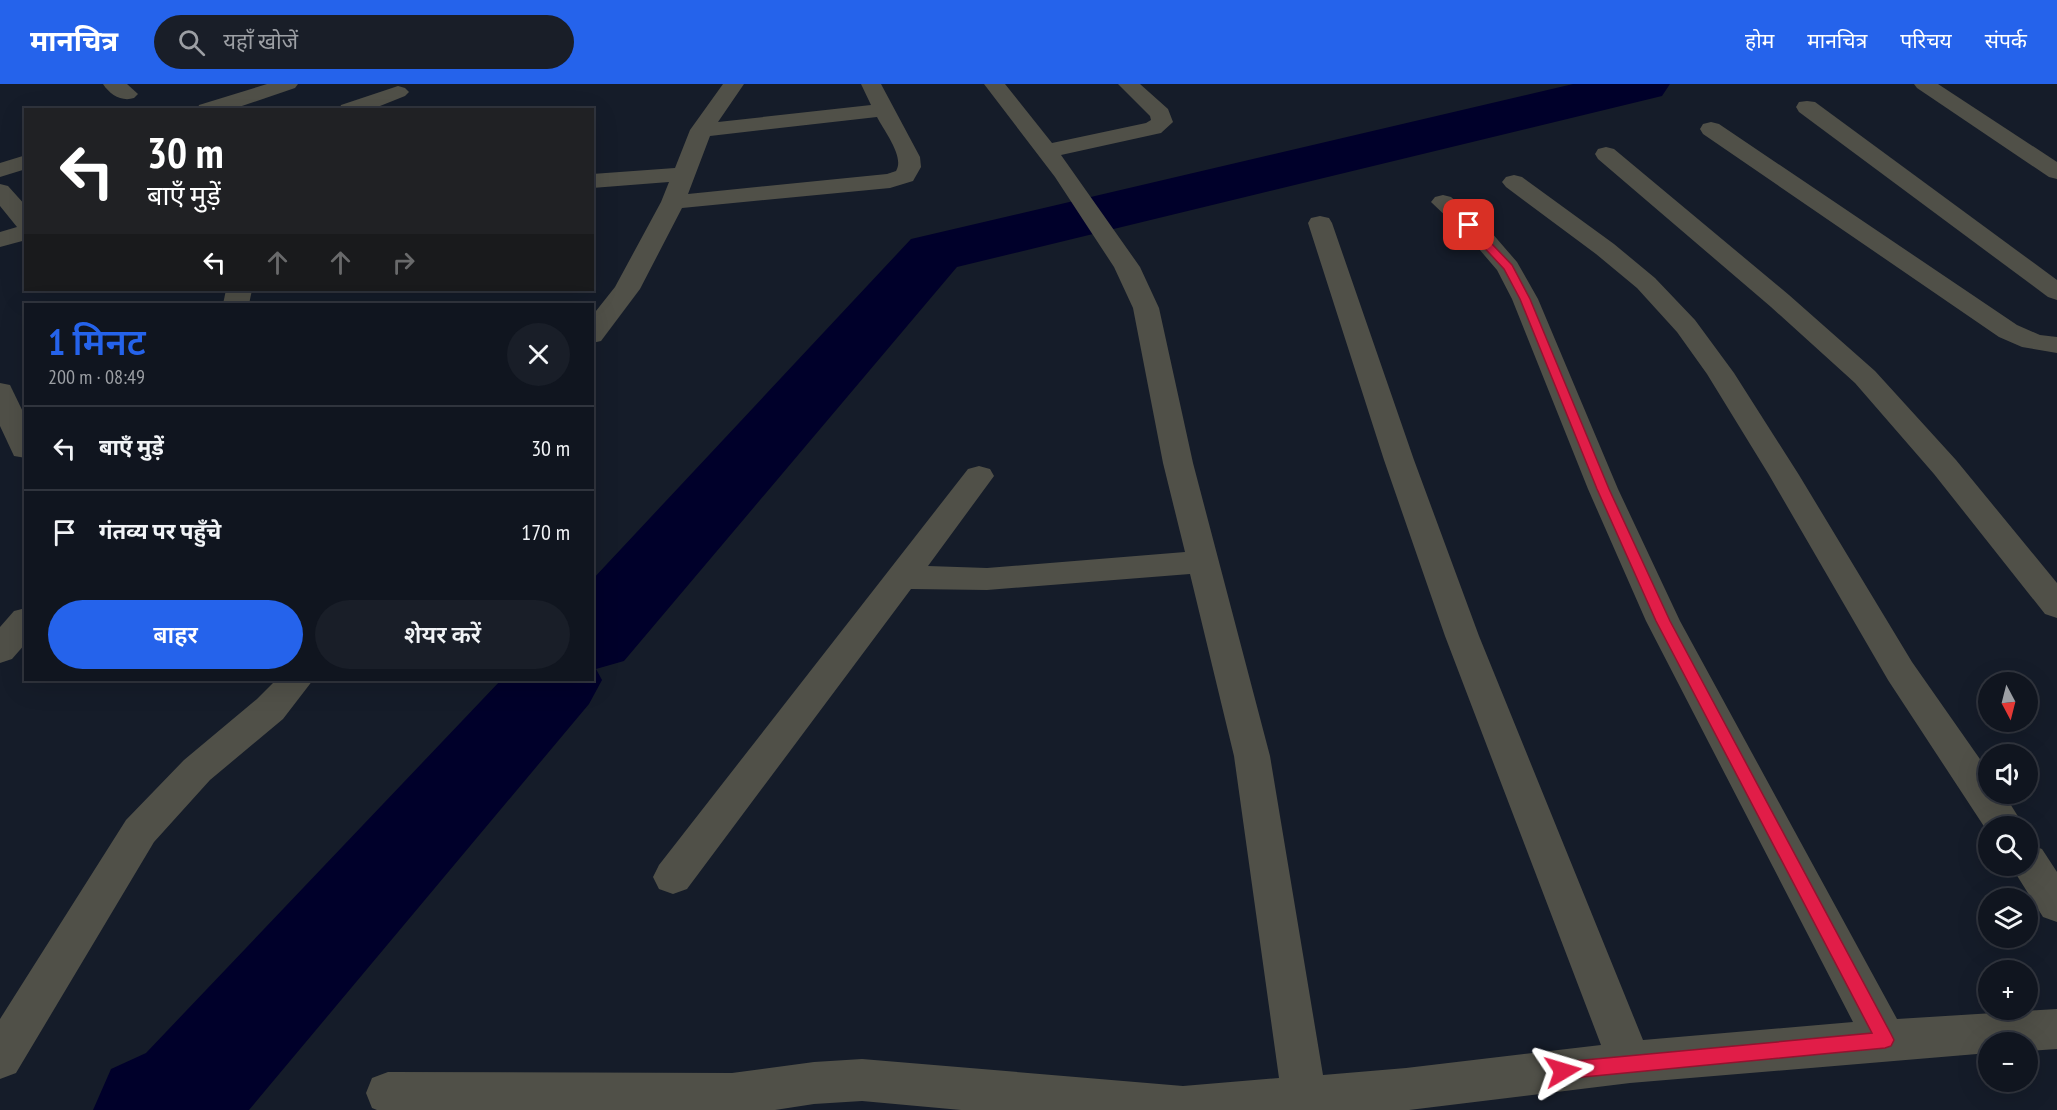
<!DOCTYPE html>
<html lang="hi">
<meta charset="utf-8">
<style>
body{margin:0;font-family:"PT Sans Narrow","Noto Sans Devanagari",sans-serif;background:#191e28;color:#f1f3f6;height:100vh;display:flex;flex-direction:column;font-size:22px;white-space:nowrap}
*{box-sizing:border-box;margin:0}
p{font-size:20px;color:#9c9fa4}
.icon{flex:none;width:33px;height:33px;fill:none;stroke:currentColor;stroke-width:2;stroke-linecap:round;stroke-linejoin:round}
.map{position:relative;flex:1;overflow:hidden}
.panel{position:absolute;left:24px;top:219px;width:570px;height:378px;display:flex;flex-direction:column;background:#10151f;border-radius:0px;box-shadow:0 6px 24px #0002,0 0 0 2px #30343d}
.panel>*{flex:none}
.guide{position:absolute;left:24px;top:24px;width:570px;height:183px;border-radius:0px;box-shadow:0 6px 24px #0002,0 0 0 2px #30343d;background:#202124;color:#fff;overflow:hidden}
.needle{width:39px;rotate:173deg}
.fabs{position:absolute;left:1978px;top:588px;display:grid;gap:12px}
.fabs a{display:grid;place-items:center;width:60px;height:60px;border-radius:50%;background:#10151f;box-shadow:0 6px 24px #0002,0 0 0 2px #30343d;font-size:30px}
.pin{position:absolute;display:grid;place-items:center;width:51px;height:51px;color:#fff;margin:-26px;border-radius:12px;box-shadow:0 3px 9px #0006}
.me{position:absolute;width:66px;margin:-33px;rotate:83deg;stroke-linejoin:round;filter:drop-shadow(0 0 4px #0008)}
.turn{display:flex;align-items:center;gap:21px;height:126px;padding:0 24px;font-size:27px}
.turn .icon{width:78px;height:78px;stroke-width:2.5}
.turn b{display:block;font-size:42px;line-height:51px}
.lanes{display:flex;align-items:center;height:57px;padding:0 24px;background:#0003;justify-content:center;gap:30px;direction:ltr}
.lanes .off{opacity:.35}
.round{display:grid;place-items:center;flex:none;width:63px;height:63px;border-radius:32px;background:#191e28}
.head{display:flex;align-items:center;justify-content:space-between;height:102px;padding:0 24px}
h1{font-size:36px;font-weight:600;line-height:45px;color:#2563eb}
.cta{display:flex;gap:12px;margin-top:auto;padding:12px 24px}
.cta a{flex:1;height:69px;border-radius:36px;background:#2563eb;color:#fff;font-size:24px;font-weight:600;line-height:69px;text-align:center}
.cta a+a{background:#191e28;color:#f1f3f6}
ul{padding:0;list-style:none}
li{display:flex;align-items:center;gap:18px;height:84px;padding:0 24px;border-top:2px solid #30343d}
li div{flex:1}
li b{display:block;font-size:22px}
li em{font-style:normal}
header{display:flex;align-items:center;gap:36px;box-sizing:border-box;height:84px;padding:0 30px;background:#2563eb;color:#fff}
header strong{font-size:28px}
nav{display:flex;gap:33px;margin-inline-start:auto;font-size:21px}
.search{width:420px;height:54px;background:#191e28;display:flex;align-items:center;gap:15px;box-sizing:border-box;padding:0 21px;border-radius:33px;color:#9c9fa4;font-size:22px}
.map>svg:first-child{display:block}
</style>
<header>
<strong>मानचित्र</strong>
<div class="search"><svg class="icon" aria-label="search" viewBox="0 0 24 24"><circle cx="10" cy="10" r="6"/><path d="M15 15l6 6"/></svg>यहाँ खोजें</div>
<nav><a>होम</a><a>मानचित्र</a><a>परिचय</a><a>संपर्क</a></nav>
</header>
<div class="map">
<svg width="2057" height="1026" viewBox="0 0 2057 1026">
<rect width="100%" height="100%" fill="#151c29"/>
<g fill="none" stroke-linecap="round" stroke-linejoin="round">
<polygon fill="#00002a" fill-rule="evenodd" points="1573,0 1670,0 1662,12 957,183 624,577 596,585 602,596 589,620 249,1026 93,1026 111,985 146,969 501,596 592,596 592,496 911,155"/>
<g fill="#505048" fill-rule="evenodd">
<path d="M103,0H127L138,10L134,14C122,18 110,11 103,0Z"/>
<polygon points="267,0 298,0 295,4 230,26 197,26 199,21"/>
<path d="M723,0H744L718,38L871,21L861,0H881L920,73L921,83L913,97L890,104L682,124L640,205L601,257L592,259V232L615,203L661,118L669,98L592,104V90L675,84L690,46ZM877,33C884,47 905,73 896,87L887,90L688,110L710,52Z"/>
<polygon points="984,0 1005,0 1052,59 1146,39 1151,36 1150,32 1118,0 1140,0 1168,25 1173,38 1161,49 1061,71 1140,183 1159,224 1193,379 1270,672 1323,991 1406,984 1601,961 1445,552 1384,376 1308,139 1311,134 1320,132 1329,134 1332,139 1414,376 1479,552 1643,956 1853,938 1646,537 1588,405 1512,215 1497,186 1473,158 1431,118 1435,113 1443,111 1451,113 1491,148 1517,178 1538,215 1618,405 1680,537 1897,935 2057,925 2057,965 2028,967 2028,958 1989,958 1989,969 1630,999 1409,1026 961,1026 862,1017 814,1020 775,1026 377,1026 372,1024 366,1009 372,994 388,988 732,989 814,978 862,975 1183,1002 1279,994 1234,672 1190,490 987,506 911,505 687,805 673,810 659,805 653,793 659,781 968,385 979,382 990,385 994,392 928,482 987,484 1185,468 1163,379 1133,224 1114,183 1055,93"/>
<polygon points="1914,0 1938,0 2057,78 2057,95 2049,93 1917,4"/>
<polygon points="398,2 405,4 409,8 405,12 370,26 339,26 341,21"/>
<polygon points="1807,17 1815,18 2057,196 2057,216 2048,213 1799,28 1796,23 1799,18"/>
<polygon points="1711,38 1719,40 2017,241 2040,251 2057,253 2057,269 2022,263 1999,253 1703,50 1700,45 1703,40"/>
<polygon points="1606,63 1614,65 1789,211 1875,287 1956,376 2057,499 2057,534 2045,530 1934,390 1855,299 1771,223 1598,75 1595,70 1598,65"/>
<polygon points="26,71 26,85 0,93 0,79"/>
<polygon points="1514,91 1522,93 1614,160 1655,194 1695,236 1734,289 1799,391 1912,578 1989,688 1989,710 2004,710 2024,742 1989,742 1989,750 1888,596 1769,391 1707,290 1677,248 1637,204 1596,170 1506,103 1502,98 1506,93"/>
<polygon points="0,100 8,102 26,122 26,156 0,163 0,148 17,143 0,122"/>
<polygon points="226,206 252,206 249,220 223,220"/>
<polygon points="0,299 10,301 26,334 26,374 14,372 0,342"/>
<polygon points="26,524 26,559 12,575 0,579 0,543 14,527"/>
<polygon points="276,596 313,596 283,635 210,696 154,758 16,989 0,995 0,935 126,736 184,676 257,615"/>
<polygon points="2028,760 2042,765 2057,788 2057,838 2043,833 2011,782 2028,782"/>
</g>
</g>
<polygon fill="#e11d48" stroke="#92132f" stroke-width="1.5" points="1465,139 1472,139 1512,181 1530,215 1609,405 1670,537 1891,950 1894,956 1891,962 1885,964 1563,995 1556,993 1553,987 1556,980 1563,978 1872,949 1656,537 1597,405 1520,215 1504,185 1465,143"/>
</svg>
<div class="fabs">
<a><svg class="needle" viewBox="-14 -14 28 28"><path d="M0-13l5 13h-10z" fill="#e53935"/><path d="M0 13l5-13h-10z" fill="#9c9fa4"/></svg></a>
<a><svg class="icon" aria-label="sound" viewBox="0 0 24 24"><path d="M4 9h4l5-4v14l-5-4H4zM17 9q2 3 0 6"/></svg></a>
<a><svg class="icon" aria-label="search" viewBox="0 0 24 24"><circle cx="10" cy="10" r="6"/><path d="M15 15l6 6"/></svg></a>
<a><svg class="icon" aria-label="layers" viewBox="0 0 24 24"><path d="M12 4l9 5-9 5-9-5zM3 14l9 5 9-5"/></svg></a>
<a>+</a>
<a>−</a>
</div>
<div class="pin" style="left:1469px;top:141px;background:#d93025"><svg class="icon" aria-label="arrive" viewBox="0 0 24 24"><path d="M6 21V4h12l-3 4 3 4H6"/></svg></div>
<svg class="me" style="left:1563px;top:987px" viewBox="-20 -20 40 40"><path d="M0-17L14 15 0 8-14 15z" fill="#e11d48" stroke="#fff" stroke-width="4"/></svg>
<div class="guide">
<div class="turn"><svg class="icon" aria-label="left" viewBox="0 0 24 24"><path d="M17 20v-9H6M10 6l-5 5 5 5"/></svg><div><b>30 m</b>बाएँ मुड़ें</div></div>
<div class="lanes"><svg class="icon" aria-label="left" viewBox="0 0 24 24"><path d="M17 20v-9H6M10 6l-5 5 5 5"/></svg><svg class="icon off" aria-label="ahead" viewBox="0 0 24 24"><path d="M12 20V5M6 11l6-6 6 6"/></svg><svg class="icon off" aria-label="ahead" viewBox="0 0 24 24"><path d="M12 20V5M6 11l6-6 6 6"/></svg><svg class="icon off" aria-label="right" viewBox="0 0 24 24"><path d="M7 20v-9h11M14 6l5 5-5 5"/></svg></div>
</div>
<section class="panel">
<div class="head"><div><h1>1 मिनट</h1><p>200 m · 08:49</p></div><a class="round"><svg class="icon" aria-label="close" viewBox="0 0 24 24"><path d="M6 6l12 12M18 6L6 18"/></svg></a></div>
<ul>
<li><svg class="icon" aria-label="left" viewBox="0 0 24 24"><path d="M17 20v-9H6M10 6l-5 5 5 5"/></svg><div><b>बाएँ मुड़ें</b></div><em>30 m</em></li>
<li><svg class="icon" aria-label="arrive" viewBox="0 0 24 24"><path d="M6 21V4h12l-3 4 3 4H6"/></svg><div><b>गंतव्य पर पहुँचे</b></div><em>170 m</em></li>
</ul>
<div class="cta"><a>बाहर</a><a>शेयर करें</a></div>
</section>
</div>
